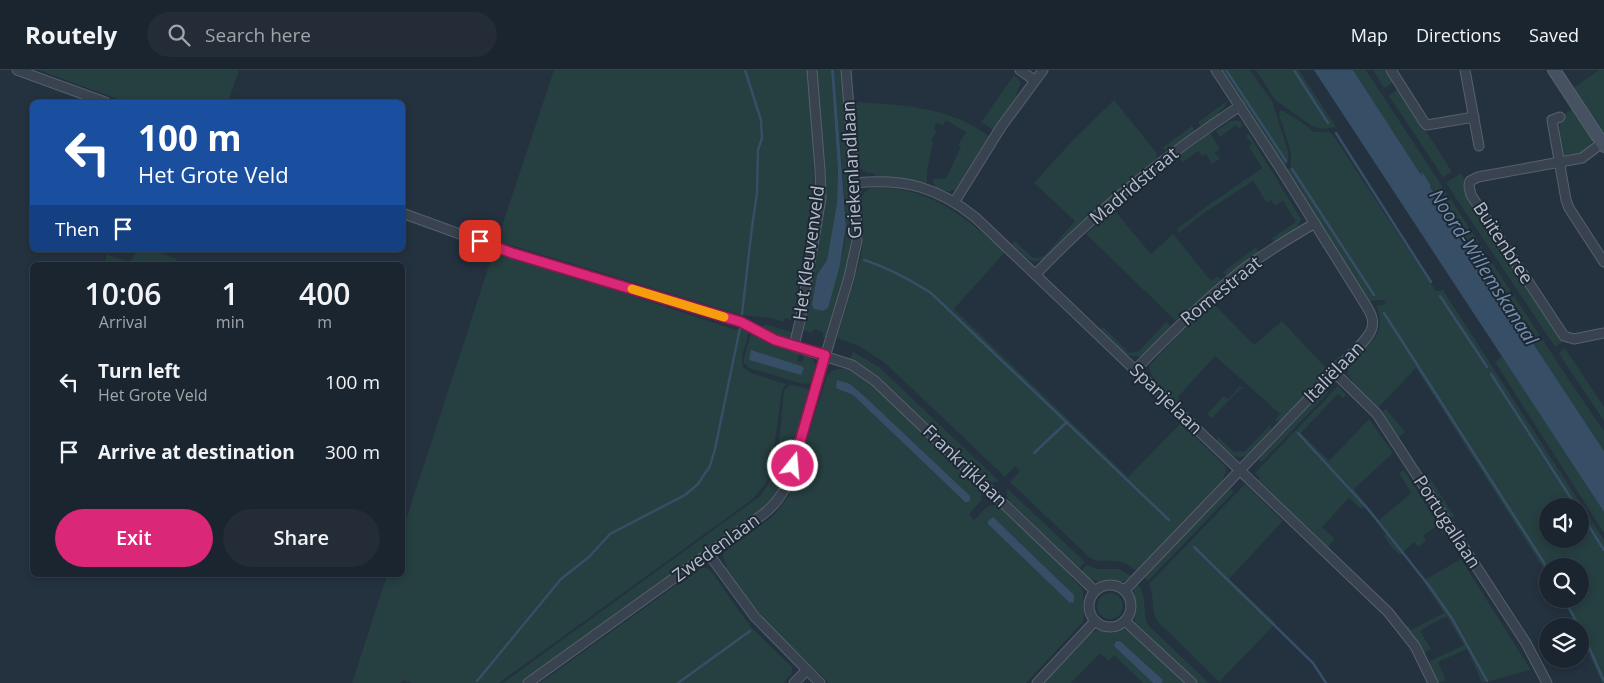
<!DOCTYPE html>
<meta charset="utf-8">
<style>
body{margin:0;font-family:"Open Sans",sans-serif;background:#242d37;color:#f1f3f6;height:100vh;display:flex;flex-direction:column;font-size:19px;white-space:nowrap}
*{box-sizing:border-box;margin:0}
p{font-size:16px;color:#a0a5aa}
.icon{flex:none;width:28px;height:28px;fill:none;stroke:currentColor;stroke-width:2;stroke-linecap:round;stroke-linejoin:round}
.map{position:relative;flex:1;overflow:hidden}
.drawer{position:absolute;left:30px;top:192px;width:375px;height:315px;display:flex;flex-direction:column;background:#1b252f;border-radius:8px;box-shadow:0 2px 8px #0003,0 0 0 1px #39424b}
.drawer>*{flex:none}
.hud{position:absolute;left:30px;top:30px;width:375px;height:152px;border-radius:8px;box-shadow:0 2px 8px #0003,0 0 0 1px #39424b;background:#1a4fa0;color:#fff;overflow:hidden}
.tools{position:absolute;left:1539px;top:428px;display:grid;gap:10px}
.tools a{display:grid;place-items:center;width:50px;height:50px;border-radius:50%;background:#1b252f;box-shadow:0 2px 8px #0003,0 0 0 1px #39424b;font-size:25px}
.pin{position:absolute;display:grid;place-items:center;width:42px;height:42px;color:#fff;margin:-21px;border-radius:10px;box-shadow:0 2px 8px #0006}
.me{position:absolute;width:55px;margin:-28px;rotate:17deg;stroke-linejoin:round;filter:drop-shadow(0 0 4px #0008)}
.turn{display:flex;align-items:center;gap:18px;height:105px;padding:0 25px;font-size:22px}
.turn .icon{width:65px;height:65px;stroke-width:2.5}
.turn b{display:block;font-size:35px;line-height:42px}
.then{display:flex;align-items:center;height:48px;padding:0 25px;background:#0003;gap:10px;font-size:19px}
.eta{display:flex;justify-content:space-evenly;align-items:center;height:85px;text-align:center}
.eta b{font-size:30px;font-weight:600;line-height:35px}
.action{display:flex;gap:10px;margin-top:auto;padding:10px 25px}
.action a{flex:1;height:58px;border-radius:30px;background:#db2777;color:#fff;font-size:20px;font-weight:600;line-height:58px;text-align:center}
.action a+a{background:#242d37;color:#f1f3f6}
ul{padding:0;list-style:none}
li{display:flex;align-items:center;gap:15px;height:70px;padding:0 25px}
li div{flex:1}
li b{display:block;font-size:19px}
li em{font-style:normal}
header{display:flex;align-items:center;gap:30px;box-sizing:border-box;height:70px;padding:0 25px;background:#1b252f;border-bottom:1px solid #39424b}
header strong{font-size:24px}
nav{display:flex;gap:28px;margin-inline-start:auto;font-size:18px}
.search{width:350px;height:45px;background:#242d37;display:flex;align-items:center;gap:12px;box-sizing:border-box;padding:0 18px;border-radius:28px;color:#a0a5aa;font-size:19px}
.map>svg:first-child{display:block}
</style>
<header>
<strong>Routely</strong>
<div class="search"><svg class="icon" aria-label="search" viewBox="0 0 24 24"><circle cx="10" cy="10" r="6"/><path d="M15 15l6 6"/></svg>Search here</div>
<nav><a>Map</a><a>Directions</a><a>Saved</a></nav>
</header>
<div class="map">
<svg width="1604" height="613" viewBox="0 0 1604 613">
<rect width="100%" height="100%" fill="#24313f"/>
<g fill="#263f40" fill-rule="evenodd">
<polygon points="38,0 239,0 228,32 126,32"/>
<polygon points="554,0 807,0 813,67 814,120 793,250 785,248 783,252 771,248 741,245 497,171"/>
<polygon points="815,0 831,0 838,100 837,133 827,190 819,202 840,195 845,170 846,147 834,0 842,0 852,145 852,172 850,184 826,268 823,267 823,262 814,259 812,263 802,260 825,122"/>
<polygon points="1220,0 1250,0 1272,31 1288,81 1288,92 1284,98"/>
<polygon points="1256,0 1299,0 1336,57 1323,59 1312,56 1275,30"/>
<polygon points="1353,0 1366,0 1573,316 1604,361 1604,381 1430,117 1430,114 1424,107 1423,108"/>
<polygon points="1373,0 1387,0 1395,11 1384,18"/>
<polygon points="1599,0 1604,0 1604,68 1573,18"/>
<polygon points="1014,5 1020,11 1020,15 1016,24 1018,26 993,60 981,52"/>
<polygon points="1399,18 1452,102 1443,107 1389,26"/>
<path d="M1114,30L1156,82L1157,85L1155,91L1111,127L1045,188C1031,197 1022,184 1012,174L1015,171L1033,188H1039L1045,185L1075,151L1034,113L1073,70Z"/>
<polygon points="1227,31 1224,38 1219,42 1220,44 1201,57 1198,52"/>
<path d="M855,32C903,35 948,36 989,66L955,120C947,123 938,120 933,113V109L946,108L961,77L958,75L966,62L946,50L943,55L936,53L934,59L937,61L931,70L933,72L927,101V114L902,108L875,107V104L867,103L860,98Z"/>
<path d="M1573,39L1592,69C1592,82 1571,94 1563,84C1561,81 1561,76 1561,72C1559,56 1557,47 1573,39Z"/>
<path d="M1280,41H1283L1300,51L1314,62H1329L1333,65L1436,221L1443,220L1604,470V613H1602L1580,563V556H1577L1562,529H1580V496H1548L1547,504L1416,298L1378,338H1375L1351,313L1353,312L1347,304L1348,298C1361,274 1390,270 1376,236L1386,234L1384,230L1369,231L1286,101L1291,96V82L1279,45ZM1548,436H1580V469H1548Z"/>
<polygon points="1236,50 1241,52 1243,56 1238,59 1236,55 1220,67 1216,61 1229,52"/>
<polygon points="1192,56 1195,61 1170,79 1166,80 1162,78"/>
<polygon points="1210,63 1220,79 1215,83 1220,89 1212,94 1206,84 1202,86 1198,81 1183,92 1178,87"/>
<polygon points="1249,64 1301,149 1298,156 1294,159 1294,160 1274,172 1272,168 1296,152 1283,131 1275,136 1271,130 1267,133 1253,111 1204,143 1179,163 1177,159 1203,139 1262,98 1249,77 1252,74 1246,66"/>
<polygon points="1461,103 1465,110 1464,118 1564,270 1562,273 1555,277 1446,113"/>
<path d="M870,118C930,115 963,146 1005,182L954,239L1128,407L1181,353L1226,397V402L1222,410L1223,412L1138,502C1131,497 1124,491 1115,491C1106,490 1099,493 1090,488L1010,412L1020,401L1015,396L1005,407L885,293L861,277L837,268L861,186L863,163L862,125Z"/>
<polygon points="1114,140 1151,184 1173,164 1211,211 1218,206 1221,210 1176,251 1086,164"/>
<polygon points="1256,177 1259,183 1227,206 1223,202"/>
<polygon points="136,180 153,180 177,189 175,195 104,195 107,184 130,193"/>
<polygon points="494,180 733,259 739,260 740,254 750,258 742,286 743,297 751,303 786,314 782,321 771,400 768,410 753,429 499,613 412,613 404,610 400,613 352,613 387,505 402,505 403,459"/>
<polygon points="1213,233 1254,275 1282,251 1326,298 1339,286 1342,289 1279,352 1274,351 1280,344 1215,286 1178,327 1181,331 1178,333 1154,311 1155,309 1151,304 1149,296 1182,260"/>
<polygon points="1166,252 1171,256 1140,287 1126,285 1100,260 1103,257 1129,283 1139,281"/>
<polygon points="765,255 768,255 795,263 793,266 787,269 768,263 761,258 761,256"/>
<path d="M752,259L786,278L800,282L797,291L802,292L804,287L801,285L802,283C819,288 817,299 813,313L803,314L749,298L744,293V288Z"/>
<polygon points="1565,278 1604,337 1604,351 1561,287 1559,283"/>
<polygon points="853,282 879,297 999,411 992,413 985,410 881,309 850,289"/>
<polygon points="1502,286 1604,442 1604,463 1495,292"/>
<path d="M847,297L866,308L875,316L981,419L982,430L969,444L974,450C982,443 988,430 1001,437L1074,505L1072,508L1082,518L1083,522L1084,547L1083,552L1026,613H829L764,549L724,498L727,496L723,488L724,482L774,445L788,427L827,306C832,300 837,297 845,299ZM850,314L863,325L965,432L853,325L844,321Z"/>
<path d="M791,315L806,318L811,322L783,413C766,444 733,459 706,479C644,523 584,569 522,613H503L760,426C780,404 780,351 784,321L787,317Z"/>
<polygon points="1240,316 1243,319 1240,319 1212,348 1207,344 1224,326 1228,329"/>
<polygon points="1338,316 1346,325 1343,328 1338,324 1301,363 1329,391 1369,349 1393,383 1354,419 1379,450 1411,423 1399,403 1404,400 1445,465 1443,464 1437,456 1423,465 1426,471 1418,477 1414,472 1400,485 1393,479 1384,466 1387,463 1364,437 1361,439 1349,428 1322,457 1335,469 1328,477 1258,410 1260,408 1255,403"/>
<polygon points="1323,318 1328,323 1262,392 1257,388"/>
<polygon points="1386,339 1405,362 1398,368 1381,343"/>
<path d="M1270,355L1272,360C1264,369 1249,392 1235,386C1228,384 1222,376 1217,371L1218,367L1234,382L1245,381Z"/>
<polygon points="1428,405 1455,447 1449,447 1424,407"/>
<path d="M1245,414L1283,451L1229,509L1276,553L1219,612L1157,551C1150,539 1155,526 1149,514Z"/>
<polygon points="1229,417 1234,422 1148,511 1143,506"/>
<polygon points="1007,418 1085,492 1079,499 1010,432 1007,426"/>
<polygon points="1461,489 1531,600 1482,613 1467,579 1438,592 1446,611 1438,613 1428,592 1464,575 1447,547 1443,549 1442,548 1420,561 1431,579 1424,583 1406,556 1408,555 1411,560 1444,543 1423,511"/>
<polygon points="1087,495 1096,499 1119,499 1133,507 1122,512 1098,512 1090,509 1081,501"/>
<polygon points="705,497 711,501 751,557 792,597 792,603 784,613 540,613 697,500"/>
<path d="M1137,513C1148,524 1142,541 1148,555L1209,613H1197L1135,552L1133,522L1134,517Z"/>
<circle cx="1110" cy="536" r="13"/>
<polygon points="1122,559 1131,562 1186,613 1162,613 1162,610 1120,571 1118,570 1115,577 1153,613 1143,613 1114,585 1109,591 1100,583 1071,613 1042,613 1090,563 1097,560"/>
</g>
<g fill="#374e67">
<polygon points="831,0 834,0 846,156 840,195 828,238 823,241 814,239 812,235 817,205 827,190 837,133 838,100"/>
<polygon points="1314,0 1353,0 1423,108 1421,103 1422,102 1430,114 1430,117 1604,381 1604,442"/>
<polygon points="751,280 801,296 804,298 801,305 749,290"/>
<polygon points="837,310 850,314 863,325 970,426 970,430 968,432 965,432 853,325 836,318"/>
<polygon points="993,447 1074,525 1074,532 1070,533 988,454 988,451"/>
<polygon points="1117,571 1120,571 1163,610 1162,613 1153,613 1115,577 1114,574"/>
</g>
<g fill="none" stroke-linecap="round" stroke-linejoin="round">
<g stroke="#374e67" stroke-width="2.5">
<polyline points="1226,0 1286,91"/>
<polyline points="1294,0 1328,53"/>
<polyline points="1336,63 1431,212"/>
<polyline points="1292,99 1374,225"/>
<path d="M864,190C889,198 909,209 931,223L1169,450"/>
<polyline points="1440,226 1487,297"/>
<polyline points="1384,243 1548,499"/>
<polyline points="742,244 752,157 757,123 758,80 762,68 761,50 745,0"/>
<polyline points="1491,304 1576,436"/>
<polyline points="1298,363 1368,439 1430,517 1453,550 1487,611"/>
<polyline points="1034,383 1067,352"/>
<polyline points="1580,442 1604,480"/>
<polyline points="1194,477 1313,593 1326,613"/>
<polyline points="1564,529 1579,556"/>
<polyline points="1580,557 1604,611"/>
<polyline points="477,611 561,509 589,487 610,464 685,425 698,414 710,396 715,379 740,258"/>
<polyline points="678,613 750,561"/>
</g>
<defs>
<g id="street">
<polyline points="17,0 105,32"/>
<polyline points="1020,0 1034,10"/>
<polyline points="1391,0 1424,52 1427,55 1474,47"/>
<polyline points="1465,0 1479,76"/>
<polyline points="1560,47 1552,50 1566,130 1569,138 1604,192"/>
<polyline points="1602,73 1582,88 1478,107 1470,111 1469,116 1471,125 1564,266 1574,269 1604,263"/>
<path d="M855,113C904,108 938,117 976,148L1388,542L1415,576L1433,613"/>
<polyline points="955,131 1001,57 1043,0"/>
<polyline points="402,143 512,183 741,252 775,270 852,295 875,311 1095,521"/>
<path d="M1036,204C1097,140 1166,85 1240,36"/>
<polyline points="794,276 800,251 821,128 820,100 812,0"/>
<path d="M1135,300C1169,265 1203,231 1241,201C1264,183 1290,168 1315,153"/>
<polyline points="1334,302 1377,344 1526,573 1547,613"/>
<polyline points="708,483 755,547 820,613"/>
<circle cx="1110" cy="536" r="21"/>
<path d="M1125,520L1363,272C1374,260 1376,251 1367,237L1282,101L1216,0"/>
<polyline points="1125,551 1192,613"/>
<path d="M528,613L762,445C773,437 781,427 787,414L849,207L857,171L855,113L846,0"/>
<polyline points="794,613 807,600"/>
<polyline points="1037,613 1095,551"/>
</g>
<polyline id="secondary" points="1554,0 1604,76"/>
</defs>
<use href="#street" stroke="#56616d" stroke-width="11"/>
<use href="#secondary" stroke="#56616d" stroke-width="14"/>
<use href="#street" stroke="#38434f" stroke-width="9"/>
<use href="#secondary" stroke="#465262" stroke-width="12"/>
</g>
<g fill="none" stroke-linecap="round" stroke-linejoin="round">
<defs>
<polyline id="route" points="480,171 512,183 741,252 775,270 825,285 793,396"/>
</defs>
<use href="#route" stroke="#8e194d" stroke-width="12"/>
<use href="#route" stroke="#db2777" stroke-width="9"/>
<polyline stroke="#f59e0b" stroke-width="9" points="632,219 724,247"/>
</g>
<g text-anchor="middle" stroke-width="4" stroke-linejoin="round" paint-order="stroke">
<g font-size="18" fill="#b4beca" stroke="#1d2834">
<text transform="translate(852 100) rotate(-93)" y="6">Griekenlandlaan</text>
<text transform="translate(1134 116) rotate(-40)" y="6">Madridstraat</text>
<text transform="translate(1503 173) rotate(57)" y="6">Buitenbree</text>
<text transform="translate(809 183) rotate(-82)" y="6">Het Kleuvenveld</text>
<text transform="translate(1221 221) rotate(-39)" y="6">Romestraat</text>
<text transform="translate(1334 302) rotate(-46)" y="6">Italiëlaan</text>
<text transform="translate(1166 329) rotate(44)" y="6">Spanjelaan</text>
<text transform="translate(965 396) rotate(44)" y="6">Frankrijklaan</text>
<text transform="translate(1447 452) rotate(57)" y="6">Portugallaan</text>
<text transform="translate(716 478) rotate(-36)" y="6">Zwedenlaan</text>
</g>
<g font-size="19" font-style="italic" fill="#7390ae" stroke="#1d2834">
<text transform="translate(1484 197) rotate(57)" y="7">Noord-Willemskanaal</text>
</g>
</g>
</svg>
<div class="tools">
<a><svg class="icon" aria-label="sound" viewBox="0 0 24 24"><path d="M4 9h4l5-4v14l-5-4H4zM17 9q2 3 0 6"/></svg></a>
<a><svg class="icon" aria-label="search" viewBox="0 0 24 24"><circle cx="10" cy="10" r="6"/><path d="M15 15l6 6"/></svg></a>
<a><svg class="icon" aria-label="layers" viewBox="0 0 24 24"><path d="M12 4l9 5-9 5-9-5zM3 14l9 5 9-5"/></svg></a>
</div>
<div class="pin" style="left:480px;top:171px;background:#d93025"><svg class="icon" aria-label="arrive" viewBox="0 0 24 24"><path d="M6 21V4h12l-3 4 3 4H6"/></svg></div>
<svg class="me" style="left:793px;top:396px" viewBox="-20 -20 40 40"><circle r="17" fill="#db2777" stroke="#fff" stroke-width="3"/><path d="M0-11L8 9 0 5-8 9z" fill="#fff"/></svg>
<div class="hud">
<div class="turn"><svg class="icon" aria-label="left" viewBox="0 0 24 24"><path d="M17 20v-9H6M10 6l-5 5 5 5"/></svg><div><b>100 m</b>Het Grote Veld</div></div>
<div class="then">Then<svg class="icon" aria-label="arrive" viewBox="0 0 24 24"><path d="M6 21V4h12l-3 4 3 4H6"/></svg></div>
</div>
<section class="drawer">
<div class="eta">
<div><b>10:06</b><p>Arrival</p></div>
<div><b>1</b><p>min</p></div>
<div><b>400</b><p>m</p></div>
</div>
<ul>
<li><svg class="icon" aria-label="left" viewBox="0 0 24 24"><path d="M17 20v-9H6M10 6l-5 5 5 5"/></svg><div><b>Turn left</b><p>Het Grote Veld</p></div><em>100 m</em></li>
<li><svg class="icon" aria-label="arrive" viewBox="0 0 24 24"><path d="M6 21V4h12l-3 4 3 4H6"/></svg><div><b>Arrive at destination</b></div><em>300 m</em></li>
</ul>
<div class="action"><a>Exit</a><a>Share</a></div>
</section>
</div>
